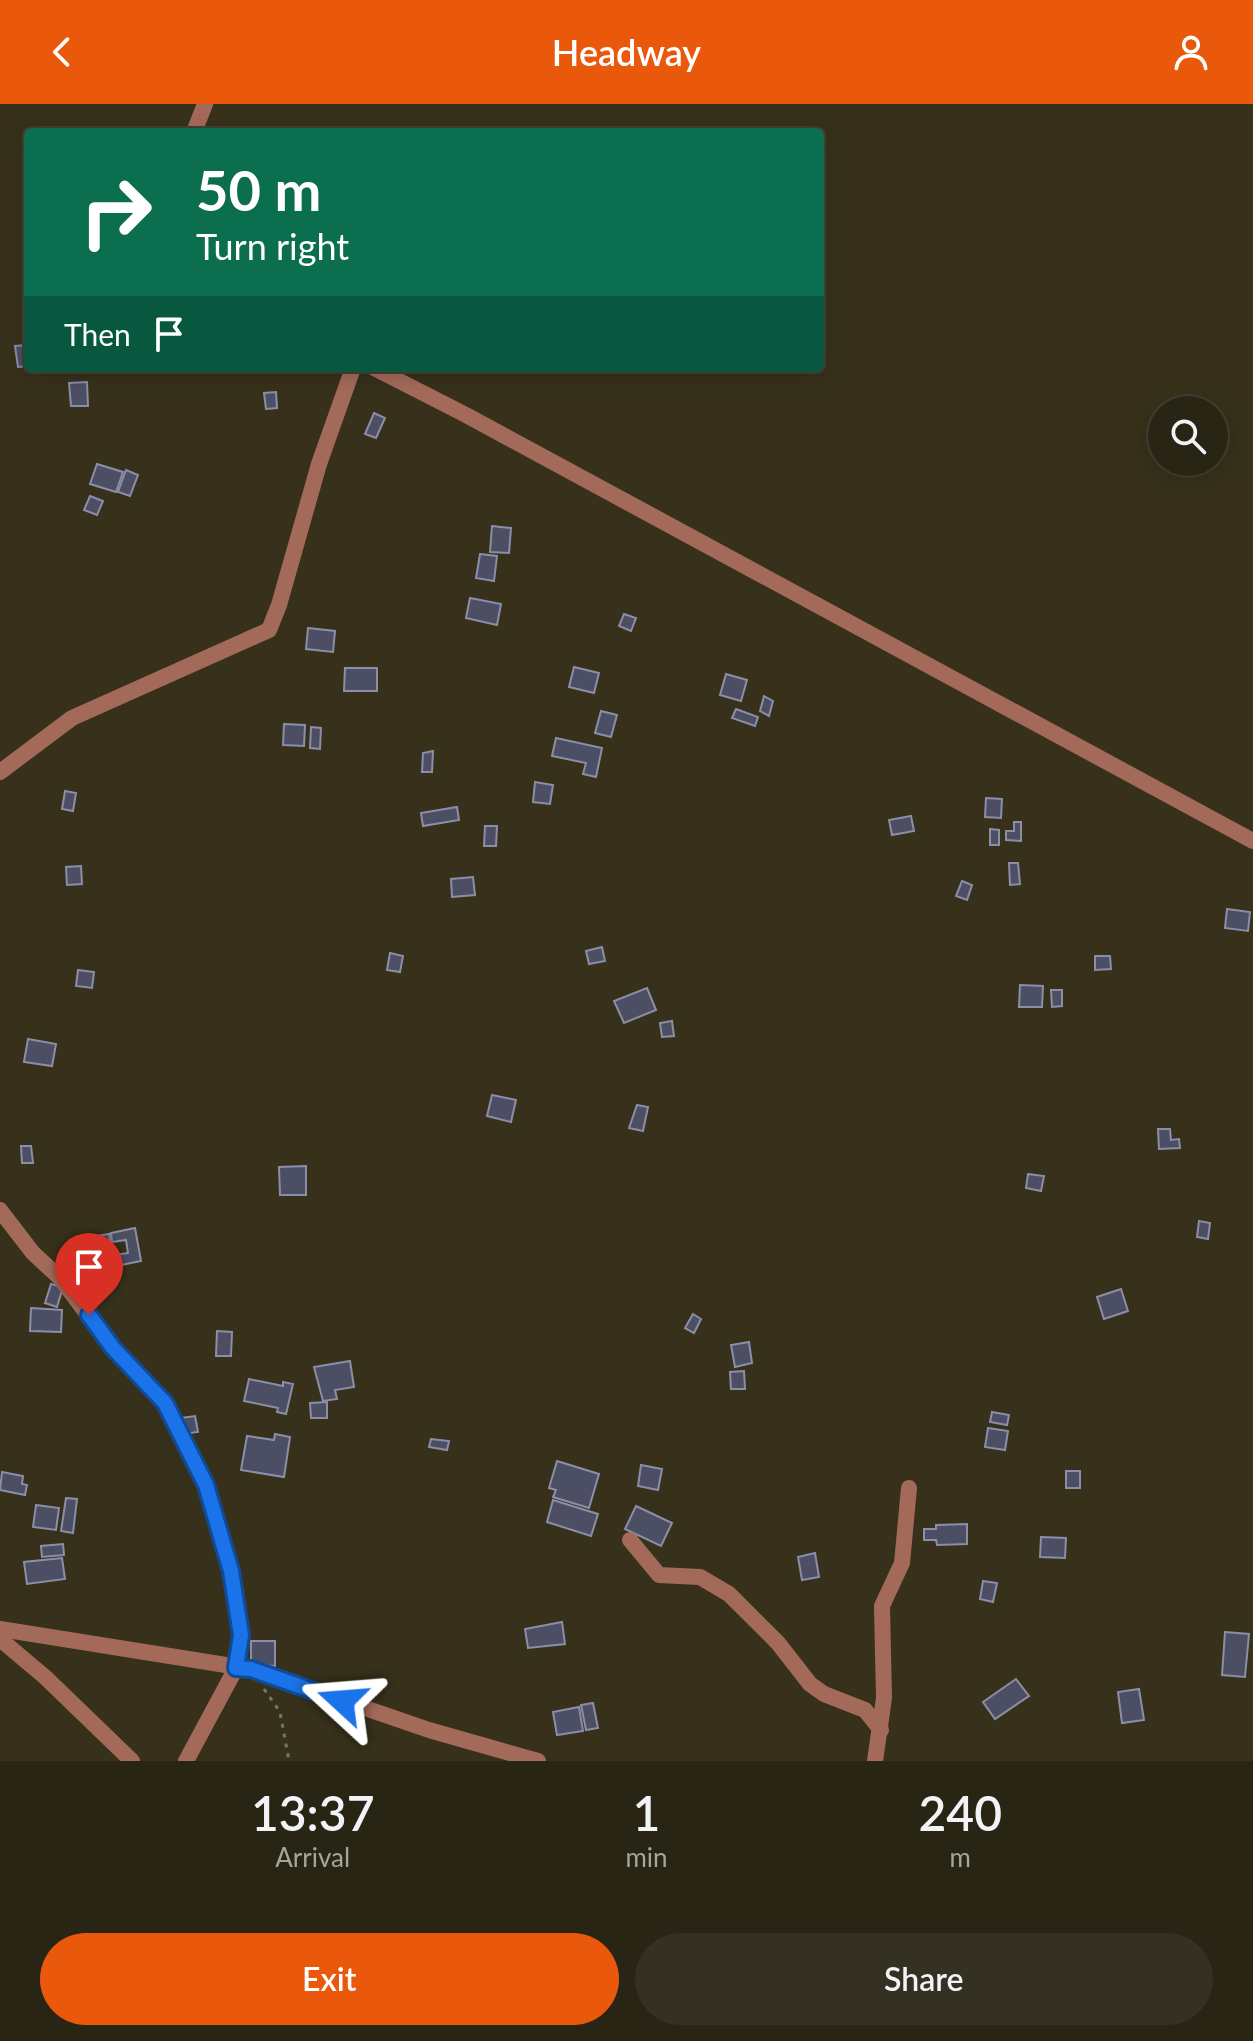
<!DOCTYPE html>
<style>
body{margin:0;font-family:Lato,sans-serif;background:#353122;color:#f1f3f6;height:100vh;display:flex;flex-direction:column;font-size:30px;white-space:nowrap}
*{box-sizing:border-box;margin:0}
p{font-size:26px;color:#a5a5a0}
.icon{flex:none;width:44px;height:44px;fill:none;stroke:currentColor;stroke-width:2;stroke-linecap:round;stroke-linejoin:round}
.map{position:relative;height:1657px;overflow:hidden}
.sheet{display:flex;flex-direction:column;background:#292514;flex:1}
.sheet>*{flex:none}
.banner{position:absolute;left:24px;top:24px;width:800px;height:244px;border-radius:8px;box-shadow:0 4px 20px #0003,0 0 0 2px #454234;background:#0b6e4f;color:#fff;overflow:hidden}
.buttons{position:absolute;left:1148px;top:292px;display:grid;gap:16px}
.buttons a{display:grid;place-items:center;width:80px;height:80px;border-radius:50%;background:#292514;box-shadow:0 4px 20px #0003,0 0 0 2px #454234;font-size:40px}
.pin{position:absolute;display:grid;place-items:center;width:68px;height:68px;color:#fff;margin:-82px -34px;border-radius:50% 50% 50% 0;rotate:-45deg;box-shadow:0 0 8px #0007}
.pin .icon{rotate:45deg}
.me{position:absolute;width:88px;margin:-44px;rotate:289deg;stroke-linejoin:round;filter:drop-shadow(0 0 6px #0008)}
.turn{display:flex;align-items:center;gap:28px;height:168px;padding:0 40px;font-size:36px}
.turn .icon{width:104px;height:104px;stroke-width:2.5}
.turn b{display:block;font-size:56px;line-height:68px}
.then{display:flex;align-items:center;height:76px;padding:0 40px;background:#0003;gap:16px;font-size:30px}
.eta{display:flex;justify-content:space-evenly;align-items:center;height:136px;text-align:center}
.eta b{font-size:48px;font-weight:600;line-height:56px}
.cta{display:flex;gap:16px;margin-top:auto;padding:16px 40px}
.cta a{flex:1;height:92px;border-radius:48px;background:#ea580c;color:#fff;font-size:32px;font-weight:600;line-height:92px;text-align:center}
.cta a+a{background:#353122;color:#f1f3f6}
header{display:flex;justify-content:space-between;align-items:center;height:104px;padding:0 40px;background:#ea580c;color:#fff;font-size:36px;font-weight:600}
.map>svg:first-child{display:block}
</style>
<header><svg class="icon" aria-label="back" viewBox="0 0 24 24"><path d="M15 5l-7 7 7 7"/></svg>Headway<svg class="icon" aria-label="person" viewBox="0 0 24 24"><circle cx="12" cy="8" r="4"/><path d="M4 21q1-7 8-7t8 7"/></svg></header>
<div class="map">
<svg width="1253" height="1657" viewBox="0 0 1253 1657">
<rect width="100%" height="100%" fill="#37311b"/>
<g fill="#4c4e64" stroke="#8c8ea7" stroke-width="2">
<polygon points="28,241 28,262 18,263 15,242"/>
<polygon points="87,278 88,302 71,302 69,279"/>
<polygon points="276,288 277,304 266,305 264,289"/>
<polygon points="374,309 385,314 376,334 365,330"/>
<polygon points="97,360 123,368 116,388 90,380"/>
<polygon points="126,366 138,371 130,392 118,388"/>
<polygon points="90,392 103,397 97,411 84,406"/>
<polygon points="492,422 511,424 509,449 490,448"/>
<polygon points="480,450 497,452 494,477 476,474"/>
<polygon points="470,494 501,500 497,521 466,514"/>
<polygon points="624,510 636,514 631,527 619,522"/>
<polygon points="308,524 335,527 333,548 306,545"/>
<polygon points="574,563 599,569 594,589 569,583"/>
<polygon points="345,564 377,564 377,587 344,587"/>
<polygon points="726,570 747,576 741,597 720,591"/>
<polygon points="764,592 773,597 769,612 760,607"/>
<polygon points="736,605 758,613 755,622 732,614"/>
<polygon points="601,607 617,611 611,633 595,629"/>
<polygon points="284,620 305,621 304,642 283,641"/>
<polygon points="311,623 321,624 320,645 310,644"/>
<polygon points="556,634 602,644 596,673 583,670 586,659 552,652"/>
<polygon points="433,647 432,668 422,668 423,649"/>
<polygon points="535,678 553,681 550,700 533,698"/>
<polygon points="65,687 76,689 73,707 62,705"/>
<polygon points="986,694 1002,695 1001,714 985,713"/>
<polygon points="457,703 459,716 423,722 421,709"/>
<polygon points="911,712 914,727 892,731 889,716"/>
<polygon points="1014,718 1021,718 1021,737 1006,736 1006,727 1014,727"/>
<polygon points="485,722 497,722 496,742 484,742"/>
<polygon points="990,725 999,726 999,741 990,741"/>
<polygon points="1009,759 1018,759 1020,780 1010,781"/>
<polygon points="81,762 82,780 67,781 66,763"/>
<polygon points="473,773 475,791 452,793 451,775"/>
<polygon points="962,777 972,781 967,796 956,792"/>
<polygon points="1227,805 1250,808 1248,827 1225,824"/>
<polygon points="602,843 605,857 589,860 586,847"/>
<polygon points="390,849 403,852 400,868 387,866"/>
<polygon points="1095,852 1110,852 1111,865 1095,866"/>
<polygon points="78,866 94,868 92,884 76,882"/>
<polygon points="1020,881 1043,882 1042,903 1019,903"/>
<polygon points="647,884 656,906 624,919 614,897"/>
<polygon points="1051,886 1062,886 1062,902 1052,903"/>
<polygon points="672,917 674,932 662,933 660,919"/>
<polygon points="28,935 56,940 52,962 24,958"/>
<polygon points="492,991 516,996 511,1018 487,1012"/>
<polygon points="637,1001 648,1003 643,1027 629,1024"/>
<polygon points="1158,1025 1170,1025 1171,1036 1179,1035 1180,1044 1159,1045"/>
<polygon points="21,1042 31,1042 33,1059 22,1059"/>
<polygon points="306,1062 306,1091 280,1091 279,1063"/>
<polygon points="1028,1070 1044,1072 1041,1087 1026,1084"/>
<polygon points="1199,1117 1210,1119 1208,1135 1197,1133"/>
<polygon points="135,1124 141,1157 116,1162 114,1151 128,1149 126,1136 112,1138 111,1129"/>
<polygon points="109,1130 113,1152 94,1156 90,1133"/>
<polygon points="51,1180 63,1183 57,1203 45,1199"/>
<polygon points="1121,1185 1128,1207 1104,1215 1097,1193"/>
<polygon points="31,1204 62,1206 61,1228 30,1227"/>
<polygon points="693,1210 701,1215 694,1229 685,1224"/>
<polygon points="217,1227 232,1228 231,1252 216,1252"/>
<polygon points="749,1238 752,1259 735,1263 731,1241"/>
<polygon points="350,1257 354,1283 335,1286 337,1295 323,1297 314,1263"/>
<polygon points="744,1267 745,1285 731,1285 730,1268"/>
<polygon points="249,1275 283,1282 283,1278 293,1280 286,1310 277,1308 278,1304 244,1297"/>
<polygon points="327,1298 327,1314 311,1314 310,1299"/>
<polygon points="992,1308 1009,1311 1007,1321 990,1318"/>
<polygon points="195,1312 198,1328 183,1330 180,1314"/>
<polygon points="988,1324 1008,1327 1005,1346 985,1343"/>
<polygon points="275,1330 290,1333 284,1373 241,1366 247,1332 274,1336"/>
<polygon points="431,1335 449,1337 447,1346 429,1343"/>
<polygon points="557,1357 599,1370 589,1404 553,1393 556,1386 549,1384"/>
<polygon points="641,1361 662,1365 658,1386 638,1382"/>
<rect x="1066" y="1367" width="14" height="17"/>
<polygon points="2,1368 23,1372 22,1380 27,1381 25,1391 0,1386"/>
<polygon points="66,1394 77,1395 73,1429 61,1427"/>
<polygon points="553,1396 598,1410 591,1432 547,1418"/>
<polygon points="36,1401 59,1404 56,1426 33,1423"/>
<polygon points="636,1402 672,1419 661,1442 625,1425"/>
<polygon points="967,1420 967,1440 937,1441 936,1436 924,1436 924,1425 936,1425 936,1421"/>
<polygon points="1041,1433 1066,1434 1065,1454 1040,1453"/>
<polygon points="63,1440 64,1451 42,1453 41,1442"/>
<polygon points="815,1449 819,1473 802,1476 798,1453"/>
<polygon points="62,1454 65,1475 27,1480 24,1458"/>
<polygon points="983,1477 997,1479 993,1498 980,1495"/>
<polygon points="562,1518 565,1540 528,1544 525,1525"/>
<polygon points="1225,1528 1249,1530 1245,1573 1222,1571"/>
<polygon points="251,1537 275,1537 275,1562 251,1561"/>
<polygon points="1016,1575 1029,1592 995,1615 983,1598"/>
<polygon points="1139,1585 1144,1616 1122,1619 1118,1588"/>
<polygon points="593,1599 598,1624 586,1626 581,1601"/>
<polygon points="579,1603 583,1627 557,1631 553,1608"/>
</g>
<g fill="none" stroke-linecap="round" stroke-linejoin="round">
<polyline stroke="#7a7563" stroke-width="3" stroke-dasharray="4 6" stroke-linecap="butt" points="264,1585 280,1608 289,1657"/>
<g stroke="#a46a59" stroke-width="16">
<polyline points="194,28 205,0"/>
<polyline points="374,264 466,311 1253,737"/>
<polyline points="0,668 72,614 269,526 279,501 319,360 353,264"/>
<polyline points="0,1106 33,1149 60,1174 113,1244 165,1299 206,1381 231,1467 241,1531 236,1564 186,1657"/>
<polyline points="630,1436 659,1471 700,1473 729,1490 778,1539 810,1580 824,1590 865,1606 881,1626"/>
<polyline points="0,1525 251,1565 429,1626 538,1657"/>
<polyline points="0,1535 45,1573 132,1657"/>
<polyline points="875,1657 884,1594 882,1502 902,1459 909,1384"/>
</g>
</g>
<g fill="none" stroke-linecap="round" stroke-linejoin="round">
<defs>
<polyline id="route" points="89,1211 113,1244 165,1299 206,1381 231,1467 241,1531 236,1564 251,1565 342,1597"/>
</defs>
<use href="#route" stroke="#114b97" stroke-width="20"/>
<use href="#route" stroke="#1a73e8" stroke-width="14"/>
</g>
</svg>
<div class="buttons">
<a><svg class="icon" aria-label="search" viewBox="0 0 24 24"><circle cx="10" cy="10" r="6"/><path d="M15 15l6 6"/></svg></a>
</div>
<div class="pin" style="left:89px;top:1211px;background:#d93025"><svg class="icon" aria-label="arrive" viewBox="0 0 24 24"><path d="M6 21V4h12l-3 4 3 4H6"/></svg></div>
<svg class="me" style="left:342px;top:1597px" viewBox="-20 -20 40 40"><path d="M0-17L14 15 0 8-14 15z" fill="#1a73e8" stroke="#fff" stroke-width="4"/></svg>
<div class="banner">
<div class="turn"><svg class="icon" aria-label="right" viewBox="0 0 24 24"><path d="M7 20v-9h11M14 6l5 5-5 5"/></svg><div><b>50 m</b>Turn right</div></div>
<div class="then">Then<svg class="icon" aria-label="arrive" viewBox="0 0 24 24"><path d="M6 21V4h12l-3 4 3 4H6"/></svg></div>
</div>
</div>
<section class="sheet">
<div class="eta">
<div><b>13:37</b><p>Arrival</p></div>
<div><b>1</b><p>min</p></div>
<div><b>240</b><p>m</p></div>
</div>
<div class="cta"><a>Exit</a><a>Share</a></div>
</section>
